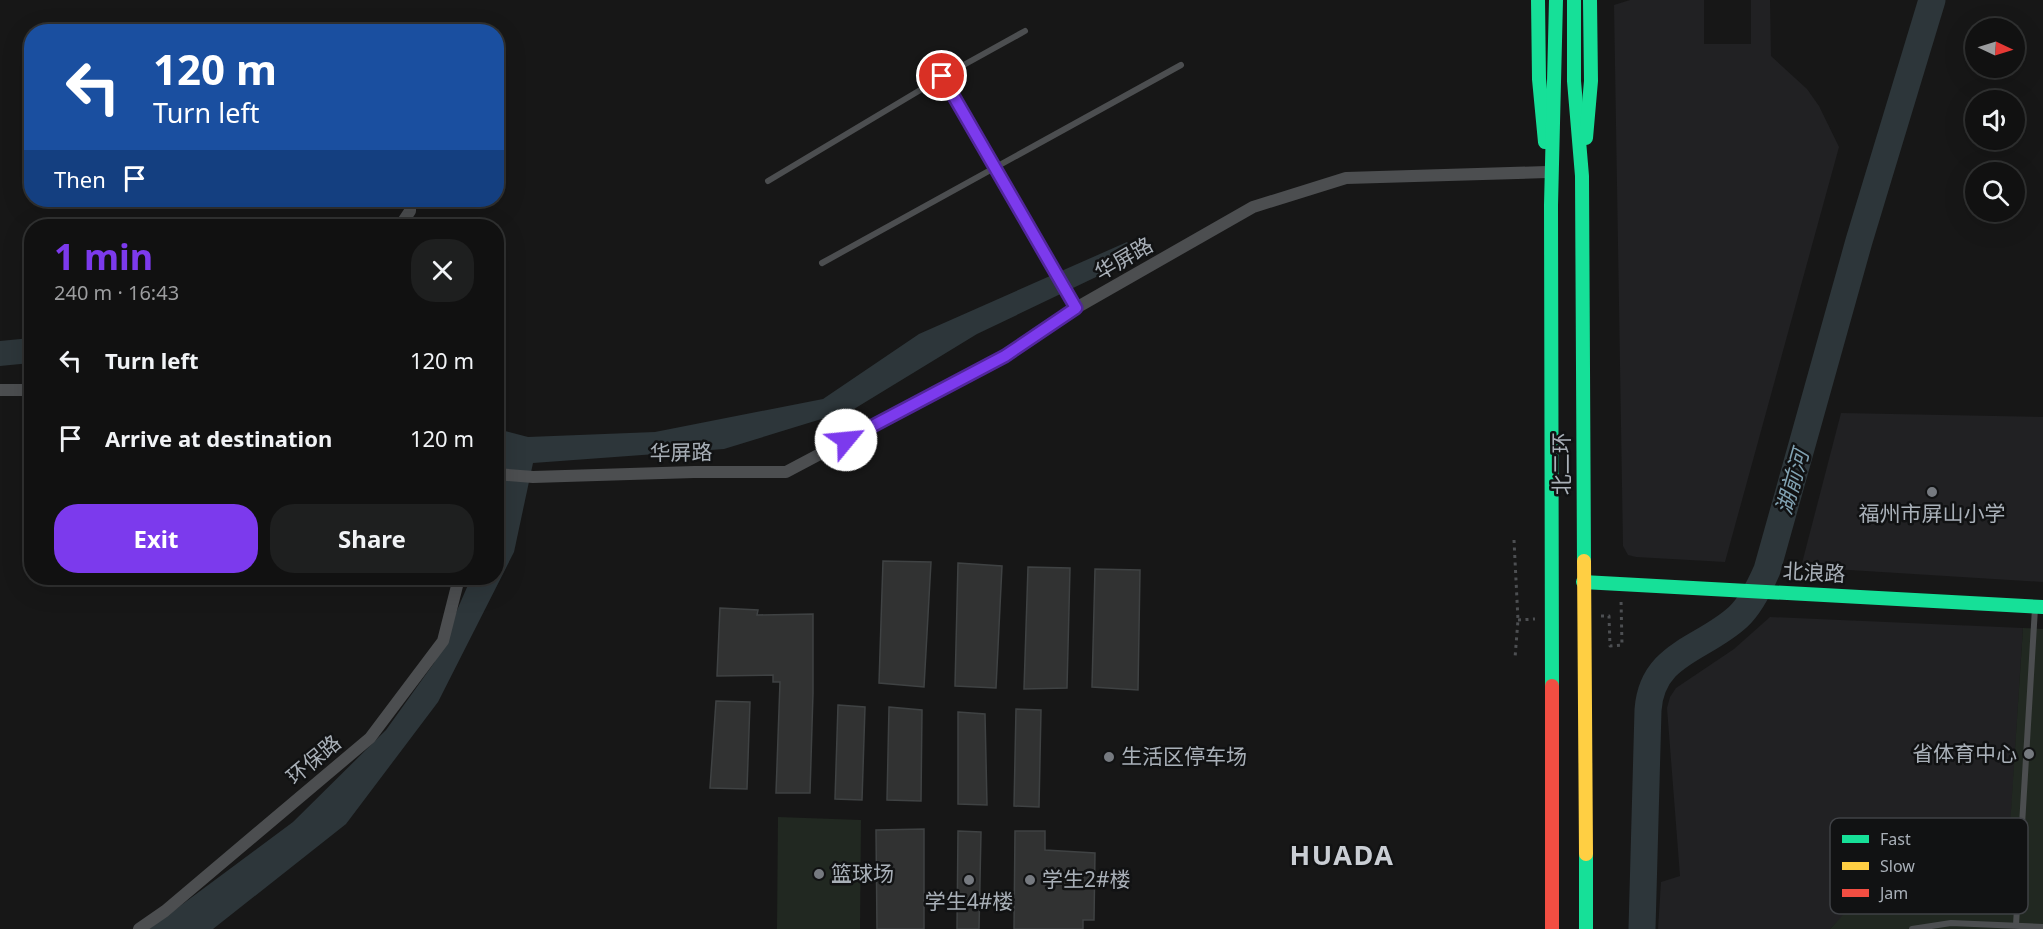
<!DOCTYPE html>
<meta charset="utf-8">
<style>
body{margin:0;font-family:"Noto Sans","Noto Sans SC",sans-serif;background:#1e1f1f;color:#f1f3f6;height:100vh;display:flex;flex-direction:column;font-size:22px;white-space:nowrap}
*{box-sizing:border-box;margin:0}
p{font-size:20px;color:#9c9d9f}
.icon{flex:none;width:33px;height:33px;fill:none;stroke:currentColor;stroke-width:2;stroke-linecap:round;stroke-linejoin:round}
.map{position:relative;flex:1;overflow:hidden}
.panel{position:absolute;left:24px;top:219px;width:480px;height:366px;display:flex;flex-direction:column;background:#111;border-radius:24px;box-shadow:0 6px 24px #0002,0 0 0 2px #303131}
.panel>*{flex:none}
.top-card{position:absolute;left:24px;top:24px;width:480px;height:183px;border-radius:24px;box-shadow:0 6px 24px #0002,0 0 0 2px #303131;background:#1a4fa0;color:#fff;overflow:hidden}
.needle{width:39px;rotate:94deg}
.controls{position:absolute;left:1965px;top:18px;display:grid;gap:12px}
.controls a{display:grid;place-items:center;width:60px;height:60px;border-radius:50%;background:#111;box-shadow:0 6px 24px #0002,0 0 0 2px #303131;font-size:30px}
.pin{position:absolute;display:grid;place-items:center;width:51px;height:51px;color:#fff;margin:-26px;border:3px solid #fff;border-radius:50%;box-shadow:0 2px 6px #0007}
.me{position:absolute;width:66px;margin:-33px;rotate:62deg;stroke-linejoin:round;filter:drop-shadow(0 0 4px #0008)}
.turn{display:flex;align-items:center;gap:21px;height:126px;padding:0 30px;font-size:27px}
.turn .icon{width:78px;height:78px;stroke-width:2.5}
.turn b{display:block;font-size:42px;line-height:51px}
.then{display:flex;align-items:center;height:57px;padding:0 30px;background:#0003;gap:12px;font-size:22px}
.round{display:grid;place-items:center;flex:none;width:63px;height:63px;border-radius:24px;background:#1e1f1f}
.summary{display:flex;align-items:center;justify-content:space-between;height:102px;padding:0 30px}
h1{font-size:36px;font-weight:700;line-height:45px;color:#7c3aed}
.cta{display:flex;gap:12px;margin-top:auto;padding:12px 30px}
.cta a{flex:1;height:69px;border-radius:24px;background:#7c3aed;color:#fff;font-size:24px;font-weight:700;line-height:69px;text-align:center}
.cta a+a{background:#1e1f1f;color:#f1f3f6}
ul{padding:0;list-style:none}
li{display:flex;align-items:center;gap:18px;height:78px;padding:0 30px}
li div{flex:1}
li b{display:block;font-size:22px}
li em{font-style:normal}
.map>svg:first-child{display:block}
</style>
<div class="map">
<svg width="2043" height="929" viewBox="0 0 2043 929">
<rect width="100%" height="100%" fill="#171717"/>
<g fill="#212123">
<polygon points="1630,0 1704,0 1704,44 1751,44 1751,0 1770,0 1771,56 1807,89 1819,106 1839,147 1725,562 1636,557 1628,555 1623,546 1614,5"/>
<polygon points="1841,413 2043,417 2043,582 1801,567"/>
<polygon points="1770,617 2023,628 2007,879 2003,890 1990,894 1898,888 1879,890 1862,897 1830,929 1658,929 1661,882 1680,876 1667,708 1670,697 1676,688 1734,649"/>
</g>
<g fill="#212821">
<path d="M2023,628L2043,629V929H1830C1841,918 1851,904 1864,896C1887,881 1960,892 1990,894L1997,893L2006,886Z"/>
<polygon points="778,817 861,820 860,929 777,929"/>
</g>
<g fill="#2d363a">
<polygon points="1127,242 1140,256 977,334 854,409 724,449 533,463 514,552 438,702 346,824 213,929 149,929 293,822 386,730 434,663 471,578 496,578 497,494 502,463 497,461 497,429 528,437 655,432 823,399 919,334"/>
<polygon points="31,338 31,363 0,366 0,341"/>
</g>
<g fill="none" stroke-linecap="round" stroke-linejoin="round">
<path stroke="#2d363a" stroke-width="27" d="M1642,929L1648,710C1652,653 1702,650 1738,617C1751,605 1760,586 1767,570L1859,241L1932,0"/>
</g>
<g fill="#313232" stroke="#3f4243" stroke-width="1.5">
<polygon points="883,561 931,562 924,687 879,683"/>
<polygon points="958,563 1002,566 996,688 955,686"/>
<polygon points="1028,567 1070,568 1067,688 1024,689"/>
<polygon points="1095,569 1140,570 1138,690 1092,687"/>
<polygon points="720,608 758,610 757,615 813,614 813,693 810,793 776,793 780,682 773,682 773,675 717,676"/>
<polygon points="716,701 750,702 747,789 710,788"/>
<polygon points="838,705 865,707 862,800 835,799"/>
<polygon points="889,707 922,710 921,801 887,800"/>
<polygon points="1016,709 1041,710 1039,807 1014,806"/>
<polygon points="958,712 985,714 987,805 958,804"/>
<polygon points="924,829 924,929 877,929 876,830"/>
<polygon points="958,831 981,832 979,929 957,929"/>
<polygon points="1015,831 1045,831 1045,850 1095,853 1094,920 1083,920 1083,929 1014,929"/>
</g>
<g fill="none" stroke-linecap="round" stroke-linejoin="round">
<g stroke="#4d4f52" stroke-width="3" stroke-dasharray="3 4.5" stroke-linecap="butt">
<polyline points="1514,540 1518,620 1515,658"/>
<polyline points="1601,616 1609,616 1610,646 1622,645 1621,600"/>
<polyline points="1518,620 1535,619"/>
</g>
<g stroke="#4c4e50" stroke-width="6">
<polyline points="942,77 1076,308"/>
<polyline points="768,181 942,77 1025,31"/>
<polyline points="822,263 1181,65"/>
<polyline points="2016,925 2035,608"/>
<polyline points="1912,929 1951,923 2043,927"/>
</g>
<g stroke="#4c4e50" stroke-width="12">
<polyline points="400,226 410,211 410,200"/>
<polyline points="0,390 32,390"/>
<polyline points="496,474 533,477 694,472 786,472 1005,356 1076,308 1253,207 1346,178 1547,172"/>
<polyline points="139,929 165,911 370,738 443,641 459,578"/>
</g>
<g stroke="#16e098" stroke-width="14">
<polyline points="1538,0 1539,79 1545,142"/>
<polyline points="1574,0 1574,81 1582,176 1584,561"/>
<polyline points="1586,138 1591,81 1590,0"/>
<polyline points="1583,582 2043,607"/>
<polyline points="1552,686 1551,205 1556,0"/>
<polyline points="1586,854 1586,929"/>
</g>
<polyline stroke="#ffcf43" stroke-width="14" points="1584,561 1586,854"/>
<polyline stroke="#f24e42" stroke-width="14" points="1552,686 1552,929"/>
</g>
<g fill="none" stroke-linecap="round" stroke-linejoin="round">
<defs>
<polyline id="route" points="846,440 1005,356 1076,308 942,76"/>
</defs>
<use href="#route" stroke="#51269a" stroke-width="15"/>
<use href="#route" stroke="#7c3aed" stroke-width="10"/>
</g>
<g fill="#767a80" stroke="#111213" stroke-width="2">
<circle cx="1932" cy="492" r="6"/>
<circle cx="2029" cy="754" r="6"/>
<circle cx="1109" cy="757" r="6"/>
<circle cx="819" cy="874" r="6"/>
<circle cx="969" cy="880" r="6"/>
<circle cx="1030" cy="880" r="6"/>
</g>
<g text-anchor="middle" stroke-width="5" stroke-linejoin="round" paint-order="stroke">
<g font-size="21" fill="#a9b0b8" stroke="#111213">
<text transform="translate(1124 259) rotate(-30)" y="7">华屏路</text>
<text transform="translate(681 453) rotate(-1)" y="7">华屏路</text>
<text transform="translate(1562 464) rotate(-90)" y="7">北二环</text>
<text transform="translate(1814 573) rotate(3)" y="7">北浪路</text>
<text transform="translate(314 760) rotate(-40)" y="7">环保路</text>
</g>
<g font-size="21" fill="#a9b0b8" stroke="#111213" text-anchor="start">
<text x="1932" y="521" text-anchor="middle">福州市屏山小学</text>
<text x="2017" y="761" text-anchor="end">省体育中心</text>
<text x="1121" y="764">生活区停车场</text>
<text x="831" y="881">篮球场</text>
<text x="1042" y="887">学生2#楼</text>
<text x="969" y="909" text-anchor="middle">学生4#楼</text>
</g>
<g font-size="22" font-style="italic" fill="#81a2b2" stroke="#111213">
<text transform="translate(1792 482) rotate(-74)" y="8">湖前河</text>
</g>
<g font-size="27" font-weight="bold" letter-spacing="1.5" fill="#caced4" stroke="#111213">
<text x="1342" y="865">HUADA</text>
</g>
</g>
<rect x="1830" y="818" width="198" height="96" rx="9" fill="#111213" stroke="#3f4145" stroke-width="1.5"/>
<rect x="1842" y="835" width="27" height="8" fill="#16e098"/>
<rect x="1842" y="862" width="27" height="8" fill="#ffcf43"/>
<rect x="1842" y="889" width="27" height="8" fill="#f24e42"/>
<g font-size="16" fill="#a9b0b8">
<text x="1880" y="845">Fast</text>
<text x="1880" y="872">Slow</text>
<text x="1880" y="899">Jam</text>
</g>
</svg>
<div class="controls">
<a><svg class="needle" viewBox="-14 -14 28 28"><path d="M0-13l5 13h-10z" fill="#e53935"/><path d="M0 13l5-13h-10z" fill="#9c9d9f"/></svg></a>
<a><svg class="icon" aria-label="sound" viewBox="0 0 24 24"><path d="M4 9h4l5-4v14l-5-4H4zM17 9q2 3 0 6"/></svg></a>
<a><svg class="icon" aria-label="search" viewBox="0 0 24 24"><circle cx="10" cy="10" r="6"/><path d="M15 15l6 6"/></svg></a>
</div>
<div class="pin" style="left:942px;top:76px;background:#d93025"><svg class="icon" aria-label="arrive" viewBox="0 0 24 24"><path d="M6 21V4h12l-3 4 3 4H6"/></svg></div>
<svg class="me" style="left:846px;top:440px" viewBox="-20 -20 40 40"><circle r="19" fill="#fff"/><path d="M0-13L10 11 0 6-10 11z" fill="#7c3aed"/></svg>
<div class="top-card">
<div class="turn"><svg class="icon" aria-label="left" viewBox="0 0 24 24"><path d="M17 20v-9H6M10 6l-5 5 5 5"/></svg><div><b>120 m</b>Turn left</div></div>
<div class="then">Then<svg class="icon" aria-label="arrive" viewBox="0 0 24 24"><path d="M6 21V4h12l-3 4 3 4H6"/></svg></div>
</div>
<section class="panel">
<div class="summary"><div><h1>1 min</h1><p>240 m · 16:43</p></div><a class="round"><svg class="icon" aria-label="close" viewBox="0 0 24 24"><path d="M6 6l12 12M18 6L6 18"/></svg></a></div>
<ul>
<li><svg class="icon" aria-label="left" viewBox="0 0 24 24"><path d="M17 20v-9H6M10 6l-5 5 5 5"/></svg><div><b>Turn left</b></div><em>120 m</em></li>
<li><svg class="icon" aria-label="arrive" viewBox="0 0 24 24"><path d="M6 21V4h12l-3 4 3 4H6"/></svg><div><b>Arrive at destination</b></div><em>120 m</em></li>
</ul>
<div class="cta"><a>Exit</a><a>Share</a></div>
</section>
</div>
